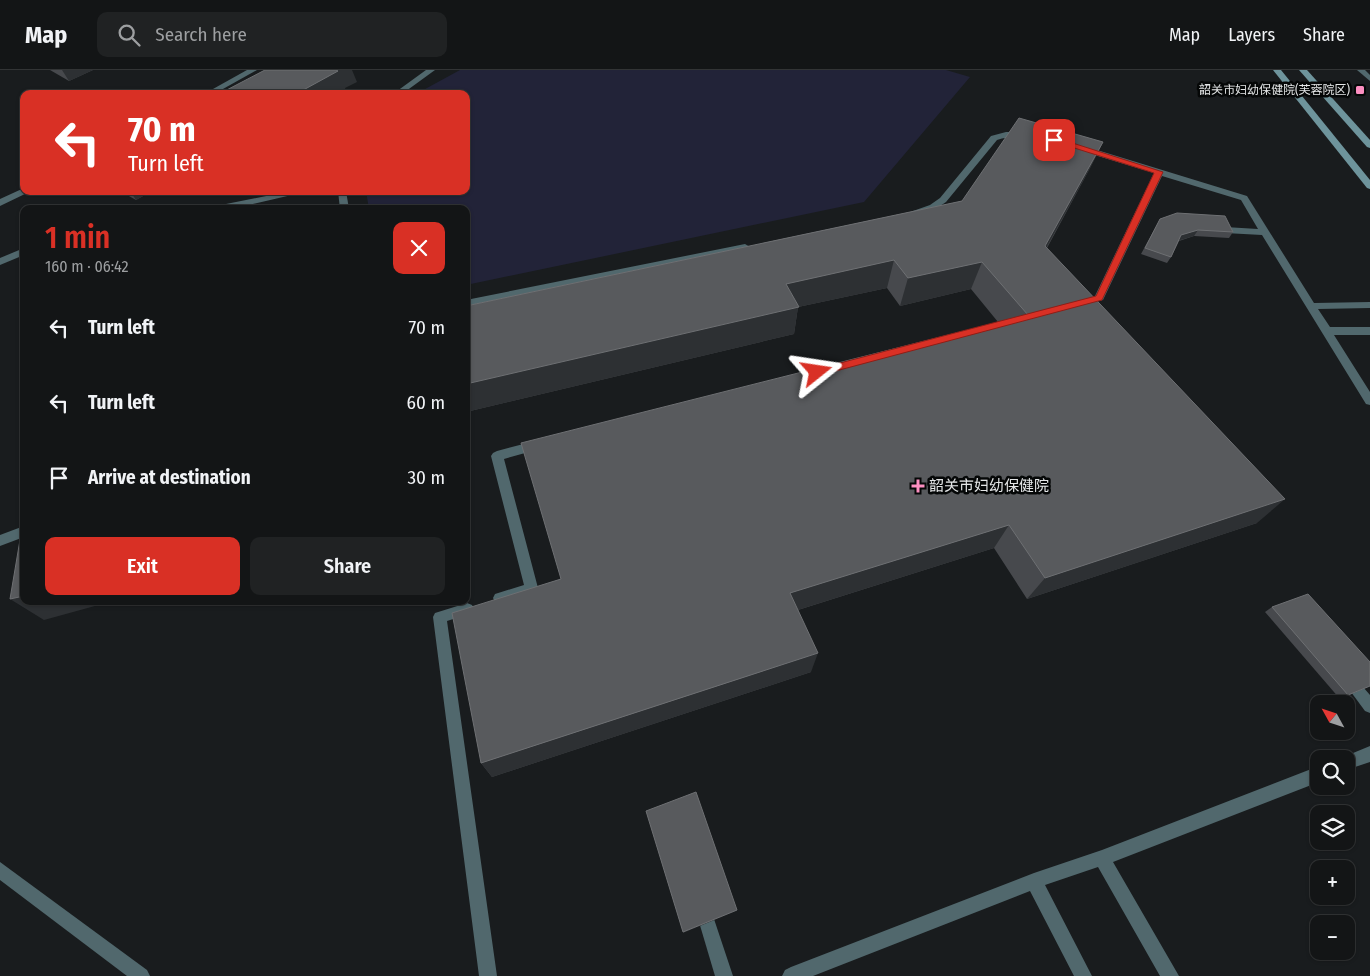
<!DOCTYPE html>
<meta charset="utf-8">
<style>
body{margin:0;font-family:"Fira Sans Condensed","Noto Sans SC",sans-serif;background:#202223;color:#f1f3f6;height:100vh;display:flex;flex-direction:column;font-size:19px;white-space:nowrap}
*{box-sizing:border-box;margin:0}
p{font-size:16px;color:#9d9fa1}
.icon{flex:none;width:28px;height:28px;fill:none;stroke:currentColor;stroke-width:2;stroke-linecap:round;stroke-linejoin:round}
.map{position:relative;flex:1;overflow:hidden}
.panel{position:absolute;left:20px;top:135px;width:450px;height:400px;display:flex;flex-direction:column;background:#131516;border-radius:10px;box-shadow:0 1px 4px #0004,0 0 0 1px #323435}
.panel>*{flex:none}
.top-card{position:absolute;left:20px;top:20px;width:450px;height:105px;border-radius:10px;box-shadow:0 1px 4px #0004,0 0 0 1px #323435;background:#d93025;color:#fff;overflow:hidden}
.needle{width:32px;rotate:310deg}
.controls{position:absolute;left:1310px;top:625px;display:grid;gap:10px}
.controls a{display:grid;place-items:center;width:45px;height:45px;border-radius:10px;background:#131516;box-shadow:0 1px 4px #0004,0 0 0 1px #323435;font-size:25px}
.pin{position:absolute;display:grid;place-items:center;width:42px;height:42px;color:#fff;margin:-21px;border-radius:10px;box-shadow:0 2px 8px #0006}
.me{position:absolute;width:55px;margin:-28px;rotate:75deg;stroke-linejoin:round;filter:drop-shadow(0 0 4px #0008)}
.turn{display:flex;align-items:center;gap:18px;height:105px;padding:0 25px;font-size:22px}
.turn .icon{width:65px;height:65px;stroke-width:2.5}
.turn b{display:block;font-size:35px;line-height:42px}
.round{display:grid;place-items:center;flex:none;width:52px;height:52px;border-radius:10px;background:#202223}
.head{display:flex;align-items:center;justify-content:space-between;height:85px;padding:0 25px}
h1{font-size:30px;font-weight:600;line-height:38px;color:#d93025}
.action{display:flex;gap:10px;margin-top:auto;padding:10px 25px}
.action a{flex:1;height:58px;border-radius:10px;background:#d93025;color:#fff;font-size:20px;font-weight:600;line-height:58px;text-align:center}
.action a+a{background:#202223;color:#f1f3f6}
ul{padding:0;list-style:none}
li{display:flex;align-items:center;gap:15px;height:75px;padding:0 25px}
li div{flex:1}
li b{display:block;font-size:19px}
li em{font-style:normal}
header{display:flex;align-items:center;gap:30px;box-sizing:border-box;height:70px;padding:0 25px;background:#131516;border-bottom:1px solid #323435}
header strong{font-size:24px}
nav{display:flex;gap:28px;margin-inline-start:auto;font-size:18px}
.search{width:350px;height:45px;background:#202223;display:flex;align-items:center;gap:12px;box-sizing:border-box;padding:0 18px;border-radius:10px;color:#9d9fa1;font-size:19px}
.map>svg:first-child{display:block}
</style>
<header>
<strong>Map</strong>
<div class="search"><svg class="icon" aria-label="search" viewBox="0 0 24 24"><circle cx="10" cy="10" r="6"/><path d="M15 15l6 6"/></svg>Search here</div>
<nav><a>Map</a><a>Layers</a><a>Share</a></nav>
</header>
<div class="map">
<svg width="1370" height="906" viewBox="0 0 1370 906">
<rect width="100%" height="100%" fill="#191c1e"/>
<polygon fill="#222338" points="460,0 946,0 970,7 864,132 466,215 466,139 369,139 366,121 466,121 466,24 416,24"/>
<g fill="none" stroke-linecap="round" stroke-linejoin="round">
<g fill="#51686d" fill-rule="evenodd">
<polygon points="247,0 257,0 214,24 204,24"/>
<polygon points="426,0 435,0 402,24 393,24"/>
<polygon points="1357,0 1365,0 1370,5 1370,11"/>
<path d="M1006,62H1025L1029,64C1021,69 1007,66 997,70L946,132C937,138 924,146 913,145V141L930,135L940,128L991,66Z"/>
<polygon points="1078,76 1084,76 1247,126 1314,233 1370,232 1370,238 1318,239 1330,257 1370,257 1370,265 1334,265 1370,322 1370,335 1366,334 1262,165 1225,163 1220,160 1225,157 1258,159 1241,130 1162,106 1103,230 1081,236 1077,235 1077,231 1095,226 1154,103 1078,80"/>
<polygon points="24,118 24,121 28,121 27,123 0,136 0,129"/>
<polygon points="291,121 309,121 231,139 212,139 216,136"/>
<polygon points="338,121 346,121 349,139 340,139"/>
<polygon points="745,174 750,177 748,179 466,236 466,230"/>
<polygon points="24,178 24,185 0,195 0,188"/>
<polygon points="539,370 545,375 543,378 504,389 538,518 536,522 500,534 495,532 493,528 495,524 524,515 491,386 493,383 497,381"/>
<polygon points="24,456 24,467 0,476 0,465"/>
<polygon points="467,533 472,535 474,539 472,543 447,551 497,906 479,906 433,547 435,543"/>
<polygon points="1358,615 1363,617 1370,625 1370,643 1365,641 1351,622 1353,617"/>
<polygon points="1370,676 1370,692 1346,700 1346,689 1341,688"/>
<polygon points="1319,696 1319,712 1113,792 1179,906 1160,906 1098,797 1045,815 1092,906 1074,906 1030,821 813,906 782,906 785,900 791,897 1034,803 1102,780"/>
<polygon points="0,792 147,900 150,906 127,906 0,810"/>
<polygon points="707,844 713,846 733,906 715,906 699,852 701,846"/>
</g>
<g fill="#6e949c" fill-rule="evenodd">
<polygon points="1273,0 1281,0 1370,110 1370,119 1367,118"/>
<polygon points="1299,0 1307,0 1370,70 1370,78 1367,77"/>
</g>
</g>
<g fill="#47494d">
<polygon points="50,0 93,0 69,11"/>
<polygon points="1103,72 1089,100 1047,178 1257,453 1027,529 994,478 798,540 811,602 492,707 481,693 561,509 998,252 971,219 900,236 887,218 798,237 794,264 466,342 466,236 962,131"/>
<polygon points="120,121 152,121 136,130"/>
<polygon points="1160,149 1233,162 1229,168 1194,166 1179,171 1171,187 1167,193 1141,184"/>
<polygon points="1272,537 1370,592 1370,616 1340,629 1265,542"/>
</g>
<g fill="#2d3033">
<polygon points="62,0 93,0 69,11"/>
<polygon points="327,0 352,0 357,12 345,18 347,24 296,24"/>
<polygon points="1103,72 1089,100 1032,204 1045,176"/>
<polygon points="130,121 152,121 136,130"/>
<polygon points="177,121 185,121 179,124"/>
<polygon points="1198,160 1194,166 1177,171 1181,165"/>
<polygon points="894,190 887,218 798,237 794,264 466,342 466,314 786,214"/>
<polygon points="982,192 971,219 900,236 908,208"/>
<polygon points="1285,429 1257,453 1027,529 1045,508"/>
<polygon points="1009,455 994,478 785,544 790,523"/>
<polygon points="24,526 24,531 113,531 44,550 10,529"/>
<polygon points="818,583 811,602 492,707 481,693"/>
<polygon points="737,840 736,841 683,863 683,862"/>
</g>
<g fill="#585a5d" stroke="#6e7073">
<polygon points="265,0 336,0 338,1 296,24 219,24"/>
<polygon points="1019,48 1103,72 1045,176 1285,429 1045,508 1009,455 790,523 818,583 481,693 452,543 561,509 521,373 1028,245 982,192 908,208 894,190 786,214 799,237 466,314 466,236 962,131"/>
<polygon points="1177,143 1225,146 1233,162 1198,160 1181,165 1171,187 1145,178 1160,149"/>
<polygon points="24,463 24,526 10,529 21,464"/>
<polygon points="1308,524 1370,592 1370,616 1348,625 1272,537"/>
<polygon points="696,722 737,840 683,862 646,741"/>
</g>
<polygon fill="#d93025" stroke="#8d1f18" points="1052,68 1057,68 1163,102 1102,230 817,306 813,305 812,302 817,299 1096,226 1154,103 1052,71"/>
<g fill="#fc8fc1" stroke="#050707" stroke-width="2">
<rect x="1355" y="15" width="10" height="10" rx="2.5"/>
<path d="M915.5 408.5h5v5h5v5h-5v5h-5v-5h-5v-5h5z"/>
</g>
<g text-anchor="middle" stroke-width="5" stroke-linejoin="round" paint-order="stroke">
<g font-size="12" fill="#e4e6e7" stroke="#050707" text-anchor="end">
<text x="1350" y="24">韶关市妇幼保健院(芙蓉院区)</text>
</g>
<g font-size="15" fill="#e4e6e7" stroke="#050707" text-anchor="start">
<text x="929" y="421">韶关市妇幼保健院</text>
</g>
</g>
</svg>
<div class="controls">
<a><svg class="needle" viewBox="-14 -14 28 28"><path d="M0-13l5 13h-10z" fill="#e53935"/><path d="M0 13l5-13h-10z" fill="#9d9fa1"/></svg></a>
<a><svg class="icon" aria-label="search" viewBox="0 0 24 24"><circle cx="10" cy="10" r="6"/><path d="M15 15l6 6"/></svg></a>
<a><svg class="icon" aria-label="layers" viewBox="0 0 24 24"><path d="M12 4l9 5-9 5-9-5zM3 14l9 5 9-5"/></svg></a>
<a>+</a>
<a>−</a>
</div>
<div class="pin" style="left:1054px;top:70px;background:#d93025"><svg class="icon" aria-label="arrive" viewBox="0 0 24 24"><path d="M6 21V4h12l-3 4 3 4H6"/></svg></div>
<svg class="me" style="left:817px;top:302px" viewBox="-20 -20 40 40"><path d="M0-17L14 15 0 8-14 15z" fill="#d93025" stroke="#fff" stroke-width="4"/></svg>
<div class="top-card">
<div class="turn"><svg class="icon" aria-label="left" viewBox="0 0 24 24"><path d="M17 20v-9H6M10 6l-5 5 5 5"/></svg><div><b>70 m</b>Turn left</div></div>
</div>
<section class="panel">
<div class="head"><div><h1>1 min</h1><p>160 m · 06:42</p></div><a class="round" style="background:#d93025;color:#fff"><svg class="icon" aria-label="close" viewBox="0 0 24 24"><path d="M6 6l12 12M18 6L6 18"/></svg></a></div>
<ul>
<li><svg class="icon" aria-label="left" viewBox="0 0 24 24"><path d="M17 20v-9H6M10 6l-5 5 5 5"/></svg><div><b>Turn left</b></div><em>70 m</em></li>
<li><svg class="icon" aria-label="left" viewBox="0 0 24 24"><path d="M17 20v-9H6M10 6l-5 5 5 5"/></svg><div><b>Turn left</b></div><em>60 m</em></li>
<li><svg class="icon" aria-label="arrive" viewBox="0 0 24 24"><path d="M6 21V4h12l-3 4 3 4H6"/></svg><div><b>Arrive at destination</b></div><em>30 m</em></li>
</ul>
<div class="action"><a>Exit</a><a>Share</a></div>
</section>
</div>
